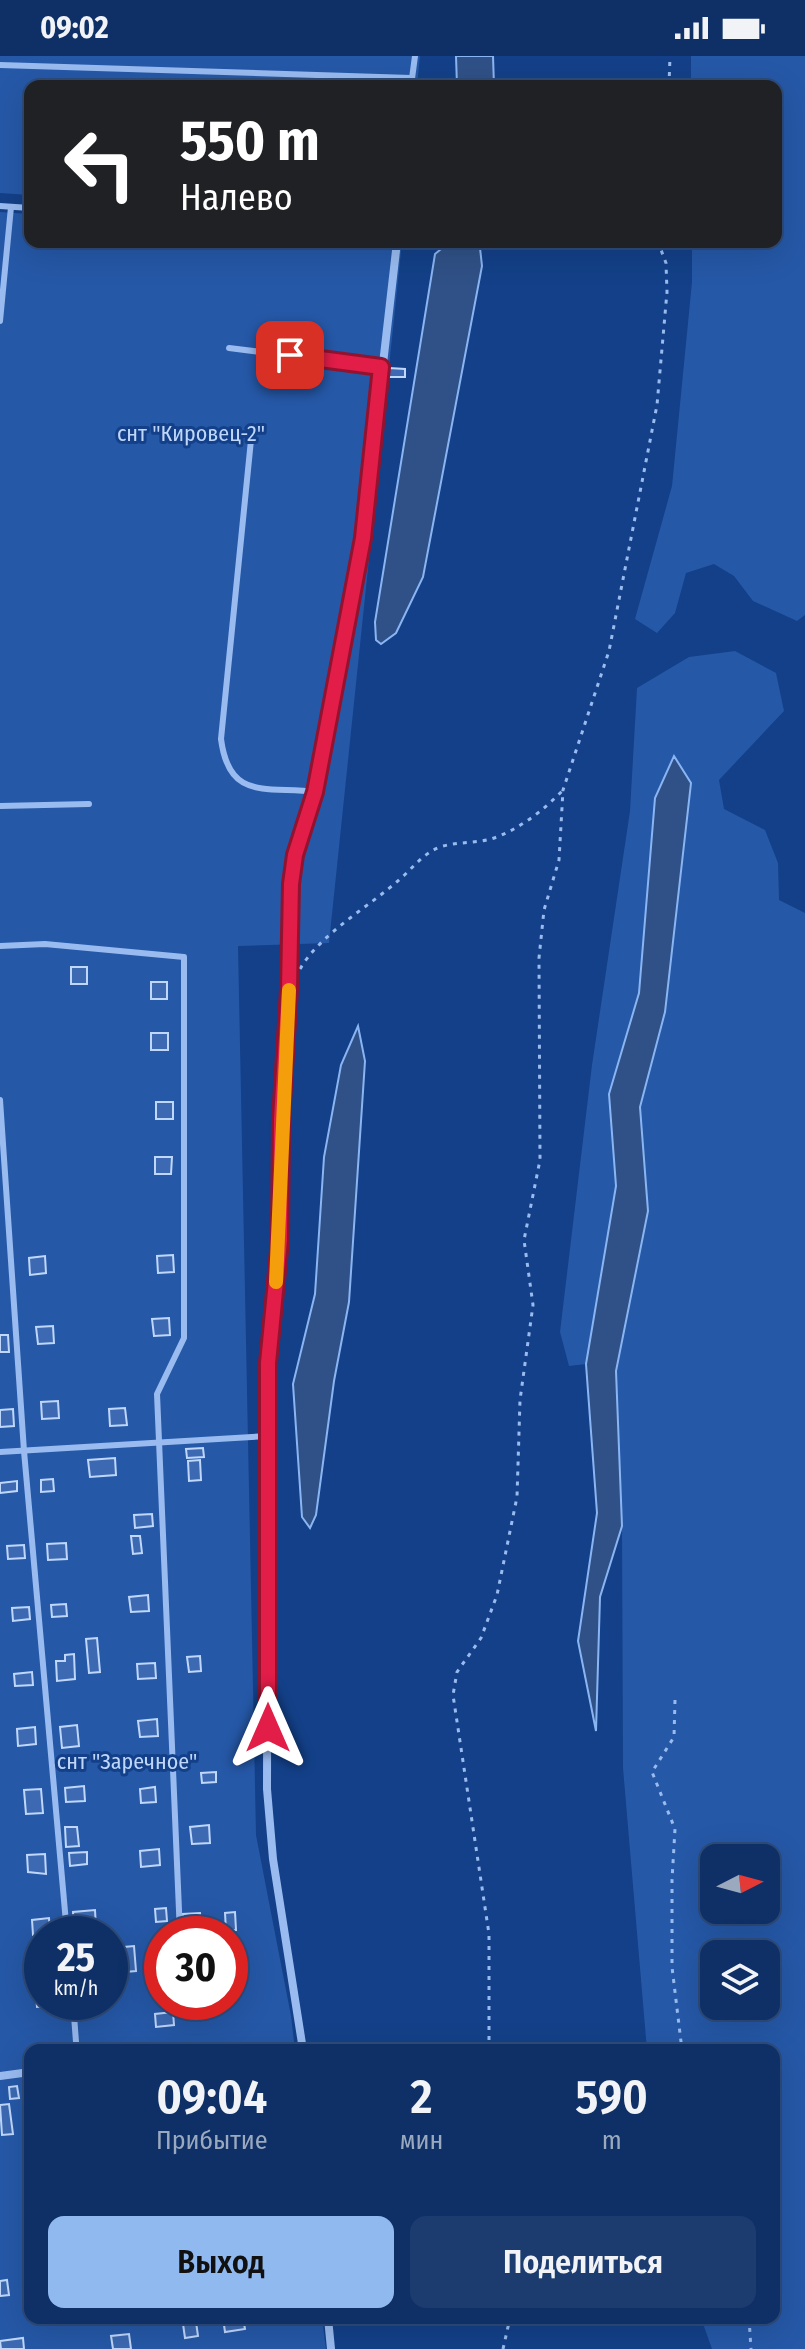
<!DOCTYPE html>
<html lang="ru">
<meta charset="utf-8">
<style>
body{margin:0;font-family:"Fira Sans Condensed",sans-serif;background:#1c3c6f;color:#f1f3f6;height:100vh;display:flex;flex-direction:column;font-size:30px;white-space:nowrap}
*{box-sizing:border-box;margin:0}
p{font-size:26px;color:#9ba9bf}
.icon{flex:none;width:44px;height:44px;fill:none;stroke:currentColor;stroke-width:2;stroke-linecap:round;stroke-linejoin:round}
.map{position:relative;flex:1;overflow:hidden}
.panel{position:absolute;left:24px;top:1988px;width:756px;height:280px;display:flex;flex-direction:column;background:#0e3066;border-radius:16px;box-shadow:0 8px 32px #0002,0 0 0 2px #2e4b7a}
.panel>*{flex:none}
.hud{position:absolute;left:24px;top:24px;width:758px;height:168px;border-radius:16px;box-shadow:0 8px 32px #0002,0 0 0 2px #2e4b7a;background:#202124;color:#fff;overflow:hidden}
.needle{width:52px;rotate:84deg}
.tools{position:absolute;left:700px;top:1788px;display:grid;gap:16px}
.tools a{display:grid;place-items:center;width:80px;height:80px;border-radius:16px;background:#0e3066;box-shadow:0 8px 32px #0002,0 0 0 2px #2e4b7a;font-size:40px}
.speed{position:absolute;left:24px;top:1860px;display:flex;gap:16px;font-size:40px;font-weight:700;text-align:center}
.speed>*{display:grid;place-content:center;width:104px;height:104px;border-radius:50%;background:#0e3066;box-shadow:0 8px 32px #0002,0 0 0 2px #2e4b7a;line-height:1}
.speed small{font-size:20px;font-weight:400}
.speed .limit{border:12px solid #d22;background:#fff;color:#111}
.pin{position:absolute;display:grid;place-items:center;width:68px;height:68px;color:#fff;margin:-34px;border-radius:16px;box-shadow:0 4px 12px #0006}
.me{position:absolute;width:88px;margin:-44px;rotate:0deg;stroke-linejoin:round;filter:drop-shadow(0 0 6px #0008)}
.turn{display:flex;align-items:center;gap:28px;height:168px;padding:0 24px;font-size:36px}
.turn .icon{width:104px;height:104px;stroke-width:2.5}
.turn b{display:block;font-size:56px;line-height:68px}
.eta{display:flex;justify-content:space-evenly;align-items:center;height:136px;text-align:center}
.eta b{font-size:48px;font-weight:600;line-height:56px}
.button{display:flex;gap:16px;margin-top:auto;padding:16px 24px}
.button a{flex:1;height:92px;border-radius:16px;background:#90b9f0;color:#111;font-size:32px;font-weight:600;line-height:92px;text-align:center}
.button a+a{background:#1c3c6f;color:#f1f3f6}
.status{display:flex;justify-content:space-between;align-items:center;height:56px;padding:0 40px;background:#0e3066;direction:ltr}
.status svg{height:22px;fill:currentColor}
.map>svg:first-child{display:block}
</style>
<div class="status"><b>09:02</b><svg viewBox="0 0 49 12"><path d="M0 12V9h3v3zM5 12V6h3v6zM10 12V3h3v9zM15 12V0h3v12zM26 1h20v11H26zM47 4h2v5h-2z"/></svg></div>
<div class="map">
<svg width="805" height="2293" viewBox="0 0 805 2293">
<rect width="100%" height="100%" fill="#134088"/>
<g fill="#2558a7" fill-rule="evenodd">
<polygon points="0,0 420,0 417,30 30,30 30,139 0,137"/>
<polygon points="691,0 805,0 805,559 797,565 753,545 734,520 714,508 686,517 675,557 657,577 635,563 672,430 692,226 692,186 776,186 776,30 691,30"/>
<path d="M0,156L30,158V186H402L329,887L238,890L256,1779L291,1960L295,1994H30V2262H322L326,2293H0ZM42,1878H110V1946H42ZM162,1878H230V1946H162Z"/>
<path d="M735,595L776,617L784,655L719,724L724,753L765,774L778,807L779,844L805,857V2293H712L701,2262H774V1994H647L623,1712L622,1470L616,1315L648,1155L640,1051L665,956L655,743L639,937L609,1038L616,1130L586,1308L569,1310L560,1276L592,1009L630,755L637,632L689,601ZM714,1802H766V1854H714ZM714,1898H766V1950H714Z"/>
</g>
<g fill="#305187" stroke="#8ab5f3" stroke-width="2">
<polygon points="456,0 493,0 494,30 457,30"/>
<polygon points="446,189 472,189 480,192 482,210 423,521 396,577 381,588 376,584 375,566 435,198"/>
<polygon points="674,700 691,727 665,956 640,1051 648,1155 616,1315 622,1470 600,1541 596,1675 578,1585 597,1457 586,1308 616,1130 609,1038 639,937 655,742"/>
<polygon points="358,970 365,1005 349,1246 334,1325 316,1459 310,1472 302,1461 293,1328 315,1238 324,1101 341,1009"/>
</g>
<g fill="#3c69b2" stroke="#bfd7fb" stroke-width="2">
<polygon points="389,312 405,313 405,321 389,321"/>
<rect x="71" y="911" width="16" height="17"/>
<rect x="151" y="926" width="16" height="17"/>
<rect x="151" y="977" width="17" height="17"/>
<rect x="156" y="1046" width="17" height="17"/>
<polygon points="155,1101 172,1101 171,1118 155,1118"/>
<polygon points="173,1199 174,1216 158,1217 157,1200"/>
<polygon points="45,1200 46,1217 30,1219 29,1202"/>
<polygon points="169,1262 170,1279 154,1280 152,1263"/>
<polygon points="53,1270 54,1287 38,1288 36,1271"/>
<polygon points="0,1279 8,1279 9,1296 0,1296"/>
<polygon points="58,1345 59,1362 42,1363 41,1346"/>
<polygon points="125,1352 127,1369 110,1370 109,1353"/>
<polygon points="13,1353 14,1370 0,1371 0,1354"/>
<polygon points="203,1392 204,1401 187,1402 186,1393"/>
<polygon points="115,1402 116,1419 90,1421 88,1404"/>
<polygon points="200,1404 201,1424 189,1425 188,1405"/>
<polygon points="53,1423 54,1435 41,1436 41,1424"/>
<polygon points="17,1425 17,1435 0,1437 0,1427"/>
<polygon points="152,1458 153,1470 135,1472 134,1459"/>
<polygon points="131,1480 140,1480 142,1497 133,1498"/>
<polygon points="66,1487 67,1503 48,1504 47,1488"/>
<polygon points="24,1489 25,1502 8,1503 7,1490"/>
<polygon points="148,1539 149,1555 131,1556 129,1541"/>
<polygon points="66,1548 67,1560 52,1561 51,1549"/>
<polygon points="29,1551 30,1563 13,1565 12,1552"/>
<polygon points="97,1582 100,1616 89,1617 86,1583"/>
<polygon points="74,1598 75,1623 57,1625 56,1605 65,1605 65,1599"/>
<polygon points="200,1600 201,1615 189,1616 187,1601"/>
<polygon points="155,1607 156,1622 138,1623 137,1608"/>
<polygon points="32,1616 33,1629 15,1630 14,1618"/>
<polygon points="157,1663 158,1680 140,1681 138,1665"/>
<polygon points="77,1669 79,1690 62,1692 60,1671"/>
<polygon points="35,1671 36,1688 18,1690 17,1673"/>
<polygon points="216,1716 216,1726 202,1727 201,1717"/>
<polygon points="84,1730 85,1745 66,1746 65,1732"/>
<polygon points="155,1731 156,1746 141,1747 140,1733"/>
<polygon points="41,1733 43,1757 26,1758 24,1734"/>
<polygon points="209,1769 210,1787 192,1788 190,1771"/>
<polygon points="65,1771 77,1771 79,1790 66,1791"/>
<polygon points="159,1793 160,1809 141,1811 140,1795"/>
<polygon points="87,1796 87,1808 70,1810 69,1797"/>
<polygon points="45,1798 46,1818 28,1816 27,1799"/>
<polygon points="166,1852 167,1865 156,1866 155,1853"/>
<polygon points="95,1854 96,1872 74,1873 73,1856"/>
<polygon points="235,1856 236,1874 226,1875 225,1857"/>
<polygon points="200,1857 201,1872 184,1873 183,1858"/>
<polygon points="49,1862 50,1878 33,1879 32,1864"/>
<polygon points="134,1890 136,1915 125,1916 124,1891"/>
<polygon points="162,1911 162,1926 152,1927 151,1912"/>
<polygon points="42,1937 42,1946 56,1946 56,1949 37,1951 36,1938"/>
<polygon points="173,1956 174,1969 156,1971 155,1958"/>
<polygon points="17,2030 19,2042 10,2043 9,2031"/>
<polygon points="9,2048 13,2078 2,2079 0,2049"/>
<polygon points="7,2224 9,2239 0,2240 0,2225"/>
<polygon points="223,2262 243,2262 245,2273 225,2276"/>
<polygon points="196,2266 198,2280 185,2282 183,2268"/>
<polygon points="129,2278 131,2293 113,2293 111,2280"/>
<polygon points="23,2282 24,2293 1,2293 0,2285"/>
</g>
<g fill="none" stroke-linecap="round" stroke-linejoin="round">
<g stroke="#99bbf0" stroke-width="3" stroke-dasharray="4 6" stroke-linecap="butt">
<polyline points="669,30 670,0"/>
<path d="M581,186C608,191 631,194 658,189"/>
<path d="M300,913C321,877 369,851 400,823C414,811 424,796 443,790C459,786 476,787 491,783C517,775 544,754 562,735"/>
<polyline points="675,1644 674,1681 652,1716 675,1773 672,1824 672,1911 682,1994"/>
<polyline points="489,1994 489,1878 453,1639 457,1616 481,1582 497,1539 517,1441 520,1344 533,1249 524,1184 540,1104 539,902 544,854 559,804 563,734 609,595 657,349 667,236 666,207 658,186"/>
<polyline points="749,2262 751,2293"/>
<polyline points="503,2293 510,2262"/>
</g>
<g stroke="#99bbf0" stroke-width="6">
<polyline points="0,9 411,22"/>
<polyline points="411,30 415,0"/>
<polyline points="0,150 30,152"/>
<polyline points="0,265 11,151"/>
<polyline points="229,292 381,311"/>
<path d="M252,374L221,683C229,745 266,730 315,736"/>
<polyline points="0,750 89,748"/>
<polyline points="0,890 45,888 184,901 184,1282 157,1338 180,1878"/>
<polyline points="0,1044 24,1395 67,1878"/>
<polyline points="0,1396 268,1380"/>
<polyline points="73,1946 76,1986"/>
<polyline points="182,1946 182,1957"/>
</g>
<g stroke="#99bbf0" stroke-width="8">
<polyline points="154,1994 172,1991"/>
<polyline points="303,1994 273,1803 267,1733 268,1307 280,1184 281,1063 291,828 295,799 315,736 363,482 397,186"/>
<polyline points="0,2020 30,2016"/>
<polyline points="328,2262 331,2293"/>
</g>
</g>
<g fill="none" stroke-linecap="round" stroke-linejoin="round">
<defs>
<polyline id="route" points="268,1672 268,1307 280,1184 281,1063 289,933 291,828 295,799 315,736 363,482 381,311 290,299"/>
</defs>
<use href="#route" stroke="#92132f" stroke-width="20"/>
<use href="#route" stroke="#e11d48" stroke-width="14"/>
<polyline stroke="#f59e0b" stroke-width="14" points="276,1226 289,934"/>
</g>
<g text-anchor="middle" stroke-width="6" stroke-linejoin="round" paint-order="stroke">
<g font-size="22" fill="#bfd7fb" stroke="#134088">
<text x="191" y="385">снт "Кировец-2"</text>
<text x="127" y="1713">снт "Заречное"</text>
</g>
</g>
</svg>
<div class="tools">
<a><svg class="needle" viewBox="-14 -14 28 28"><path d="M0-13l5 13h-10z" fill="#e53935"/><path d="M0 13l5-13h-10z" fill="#9ba9bf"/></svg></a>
<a><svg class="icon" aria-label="layers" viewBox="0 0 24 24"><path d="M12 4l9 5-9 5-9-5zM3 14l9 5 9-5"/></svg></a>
</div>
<div class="speed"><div>25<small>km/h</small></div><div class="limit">30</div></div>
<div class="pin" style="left:290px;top:299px;background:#d93025"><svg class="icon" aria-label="arrive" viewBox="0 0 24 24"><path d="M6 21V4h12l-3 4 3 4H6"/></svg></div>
<svg class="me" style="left:268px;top:1672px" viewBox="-20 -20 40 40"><path d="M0-17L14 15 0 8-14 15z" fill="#e11d48" stroke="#fff" stroke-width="4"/></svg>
<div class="hud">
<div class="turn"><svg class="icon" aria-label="left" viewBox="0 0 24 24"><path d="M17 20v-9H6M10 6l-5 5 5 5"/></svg><div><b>550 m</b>Налево</div></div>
</div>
<section class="panel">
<div class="eta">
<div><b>09:04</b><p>Прибытие</p></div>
<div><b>2</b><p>мин</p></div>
<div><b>590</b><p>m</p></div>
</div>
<div class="button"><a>Выход</a><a>Поделиться</a></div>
</section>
</div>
